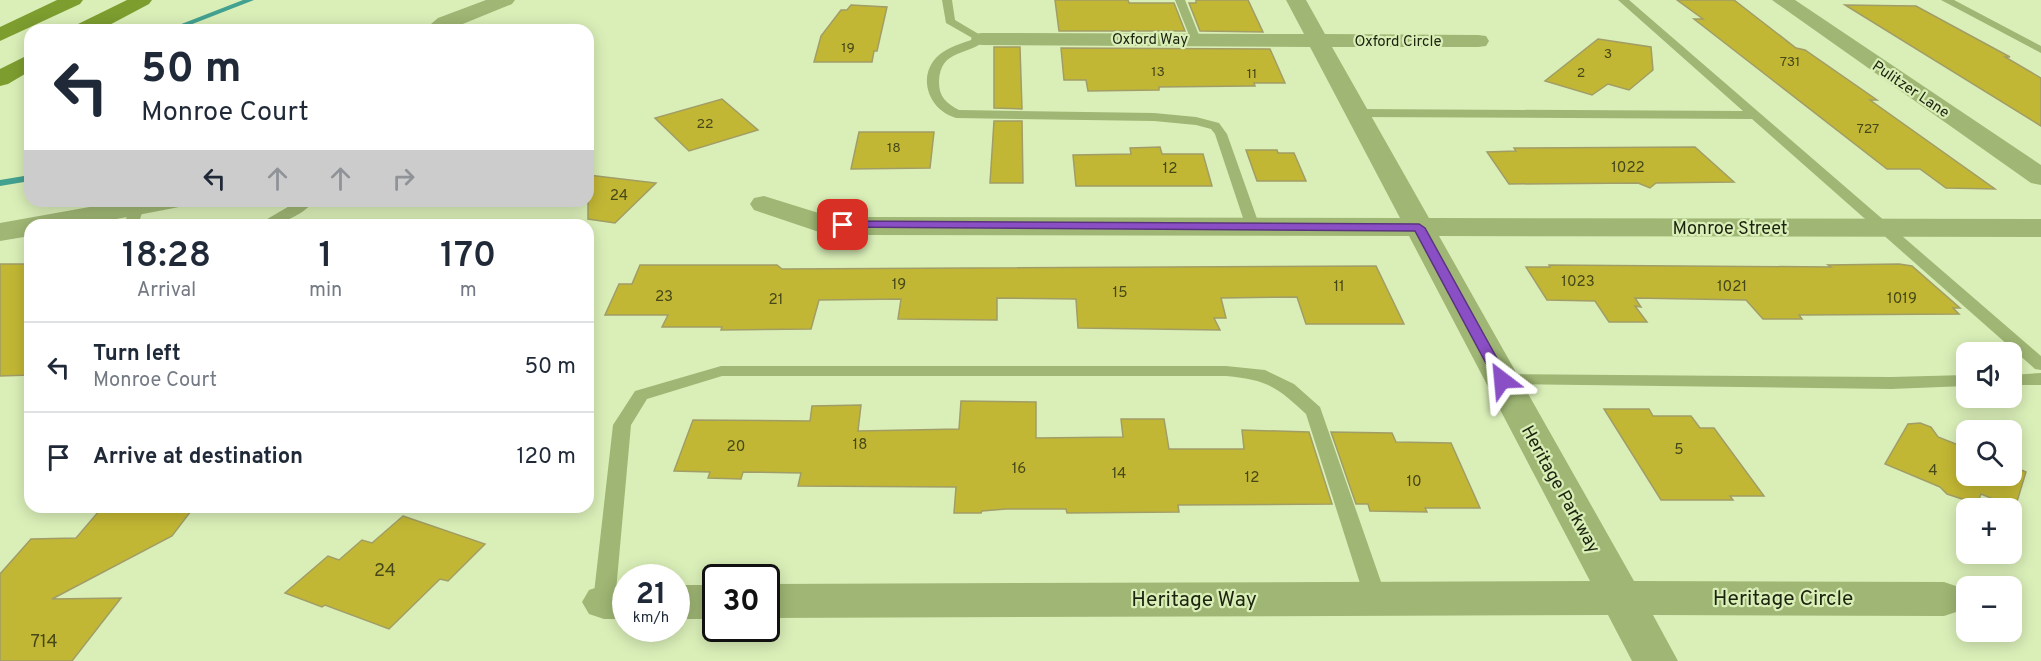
<!DOCTYPE html>
<meta charset="utf-8">
<style>
body{margin:0;font-family:Overpass,sans-serif;background:#f6f6f7;color:#1f2937;height:100vh;display:flex;flex-direction:column;font-size:22px;white-space:nowrap}
*{box-sizing:border-box;margin:0}
p{font-size:20px;color:#747a83}
.icon{flex:none;width:33px;height:33px;fill:none;stroke:currentColor;stroke-width:2;stroke-linecap:round;stroke-linejoin:round}
.map{position:relative;flex:1;overflow:hidden}
.side{position:absolute;left:24px;top:219px;width:570px;height:294px;display:flex;flex-direction:column;background:#fff;border-radius:18px;box-shadow:0 3px 15px #0003}
.side>*{flex:none}
.hud{position:absolute;left:24px;top:24px;width:570px;height:183px;border-radius:18px;box-shadow:0 3px 15px #0003;background:#fff;color:#1f2937;overflow:hidden}
.controls{position:absolute;left:1956px;top:342px;display:grid;gap:12px}
.controls a{display:grid;place-items:center;width:66px;height:66px;border-radius:12px;background:#fff;box-shadow:0 3px 15px #0003;font-size:30px}
.speed{position:absolute;left:612px;top:564px;display:flex;gap:12px;font-size:30px;font-weight:700;text-align:center}
.speed>*{display:grid;place-content:center;width:78px;height:78px;border-radius:50%;background:#fff;box-shadow:0 3px 15px #0003;line-height:1}
.speed small{font-size:15px;font-weight:400}
.speed .limit{border:3px solid #111;border-radius:9px;background:#fff;color:#111}
.pin{position:absolute;display:grid;place-items:center;width:51px;height:51px;color:#fff;margin:-26px;border-radius:12px;box-shadow:0 3px 9px #0006}
.me{position:absolute;width:66px;margin:-33px;rotate:331deg;stroke-linejoin:round;filter:drop-shadow(0 0 4px #0008)}
.turn{display:flex;align-items:center;gap:21px;height:126px;padding:0 18px;font-size:27px}
.turn .icon{width:78px;height:78px;stroke-width:2.5}
.turn b{display:block;font-size:42px;line-height:51px}
.lanes{display:flex;align-items:center;height:57px;padding:0 18px;background:#0003;justify-content:center;gap:30px;direction:ltr}
.lanes .off{opacity:.35}
.eta{display:flex;justify-content:space-evenly;align-items:center;height:102px;text-align:center}
.eta b{font-size:36px;font-weight:600;line-height:42px}
ul{padding:0;list-style:none}
li{display:flex;align-items:center;gap:18px;height:90px;padding:0 18px;border-top:2px solid #e0e1e3}
li div{flex:1}
li b{display:block;font-size:22px}
li em{font-style:normal}
.map>svg:first-child{display:block}
</style>
<div class="map">
<svg width="2041" height="661" viewBox="0 0 2041 661">
<rect width="100%" height="100%" fill="#daefb8"/>
<g fill="none" stroke-linecap="round" stroke-linejoin="round">
<g fill="#43a190" fill-rule="evenodd">
<polygon points="243,0 254,0 177,30 166,30"/>
<polygon points="30,175 30,181 0,186 0,180"/>
</g>
</g>
<g fill="#c2b734" stroke="#a19d66" stroke-width="1.5">
<polygon points="1055,0 1128,0 1129,3 1174,3 1185,31 1059,31"/>
<polygon points="1196,0 1248,0 1263,32 1200,31 1189,3 1196,3"/>
<polygon points="1677,0 1734,0 1796,48 1805,50 1877,100 1870,100 1995,189 1946,188 1920,169 1887,169 1694,19 1703,19"/>
<polygon points="851,5 887,7 877,51 874,51 872,62 814,62 821,36 841,10 847,10"/>
<polygon points="1845,5 1916,6 2010,57 2005,57 2041,78 2041,126"/>
<polygon points="1598,39 1651,47 1653,70 1629,90 1608,84 1592,95 1545,81"/>
<polygon points="994,47 1020,47 1022,109 994,108"/>
<polygon points="1061,48 1270,49 1285,83 1254,83 1255,86 1250,86 1159,87 1159,90 1088,91 1086,80 1064,80"/>
<polygon points="722,99 758,130 689,151 655,118"/>
<polygon points="994,121 1022,121 1023,183 990,183"/>
<polygon points="859,132 934,132 930,168 851,169"/>
<polygon points="1160,147 1162,154 1203,154 1212,186 1076,186 1073,155 1131,154 1130,148"/>
<polygon points="1695,147 1734,182 1656,183 1650,188 1638,183 1509,184 1487,152 1516,151 1514,148"/>
<polygon points="1246,150 1277,150 1278,153 1294,153 1306,181 1257,181"/>
<polygon points="588,175 656,183 615,223 588,219"/>
<polygon points="0,264 30,264 30,375 0,376"/>
<polygon points="1899,264 1912,266 1960,308 1953,308 1959,314 1799,315 1802,319 1763,319 1746,300 1635,298 1641,307 1635,306 1647,322 1609,322 1595,301 1547,300 1526,267 1550,267 1549,265 1831,267 1828,265"/>
<polygon points="640,265 777,265 782,269 1376,266 1404,324 1306,324 1297,297 1221,298 1226,318 1214,318 1220,330 1078,328 1076,299 997,298 997,320 898,319 901,299 819,300 811,329 721,330 722,327 662,327 668,315 605,315 619,284 632,284"/>
<polygon points="961,401 1036,402 1036,438 1123,437 1121,419 1164,419 1169,449 1244,449 1242,430 1309,432 1332,504 1178,505 1179,512 1067,513 1066,509 1006,509 982,511 981,513 954,513 956,487 798,486 801,473 743,472 741,479 708,478 710,472 674,471 693,420 810,421 812,406 861,405 858,431 959,429"/>
<polygon points="1604,409 1649,409 1653,416 1691,416 1700,428 1714,428 1764,496 1730,496 1733,500 1661,500"/>
<polygon points="1920,423 1931,427 1938,437 1966,448 1966,476 2012,476 2012,466 2026,472 2015,508 1981,494 1979,499 1962,499 1947,494 1940,487 1885,464 1908,424"/>
<polygon points="1331,432 1392,433 1396,442 1451,443 1480,508 1425,508 1427,512 1370,511 1368,504 1356,504"/>
<polygon points="121,507 194,507 172,536 52,599 121,598 72,661 0,661 0,574 31,539 76,538 100,510 118,510"/>
<polygon points="403,516 485,544 448,581 440,579 389,629 325,605 322,607 285,593 328,556 339,560 362,540 372,543"/>
</g>
<g fill="none" stroke-linecap="round" stroke-linejoin="round">
<g fill="#9fb674" fill-rule="evenodd">
<path d="M942,0H952L955,20L987,39C968,57 940,48 939,82C939,97 946,103 959,110L1154,113L1196,117L1219,123L1227,134L1260,227L1258,230H1248L1246,227L1215,134L1211,129L1196,125L1154,121L956,118C928,110 916,75 939,55C948,47 963,43 974,39L946,23Z"/>
<polygon points="1175,0 1185,0 1201,40 1200,42 1196,43 1191,40"/>
<polygon points="1618,0 1629,0 2041,356 2041,370 2035,369 1752,119 1357,117 1351,113 1357,109 1743,111"/>
<polygon points="1941,0 1954,0 2041,46 2041,53"/>
<path d="M298,201H314C300,218 278,225 257,225Z"/>
<polygon points="137,203 144,207 138,225 124,225 130,207"/>
<path d="M721,366H1226L1265,370L1294,384L1320,407L1387,599L1384,605L1376,608L1368,605L1365,599L1306,414C1276,386 1267,380 1226,376H722L647,399L631,425L615,602L612,608L604,611L596,608L593,602L613,425L635,391Z"/>
<polygon points="2041,373 2041,385 2012,385 2012,375"/>
<polygon points="1502,374 1891,377 1966,375 1966,386 1891,389 1496,384 1493,380 1496,376"/>
</g>
<g fill="#9fb674" fill-rule="evenodd">
<polygon points="486,0 515,0 512,4 448,30 424,30 438,18"/>
<polygon points="1286,0 1306,0 1325,34 1478,35 1486,36 1489,41 1486,46 1478,47 1332,47 1429,218 2041,219 2041,237 1439,236 1634,581 1944,582 1959,587 1966,599 1959,611 1944,616 1653,615 1678,661 1632,661 1608,615 766,618 766,584 1590,581 1409,236 865,235 822,233 754,210 750,204 754,198 764,196 825,215 865,217 1400,218 1310,47 982,45 974,44 971,39 974,34 982,33 1304,34"/>
<polygon points="1772,0 1795,0 2041,165 2041,185 2031,183"/>
<polygon points="123,201 183,201 179,207 169,209 85,225 30,225 30,236 0,241 0,223"/>
<polygon points="604,585 626,585 626,619 604,619 589,614 582,602 589,590"/>
<rect x="676" y="585" width="40" height="34"/>
</g>
<g fill="#7d9d2f" fill-rule="evenodd">
<polygon points="57,0 83,0 80,4 0,41 0,27"/>
<polygon points="127,0 152,0 149,4 100,30 73,30 76,25"/>
<polygon points="30,54 30,71 8,84 0,86 0,69"/>
</g>
</g>
<polygon fill="#8b4fc5" stroke="#5a3380" stroke-width="1.5" points="843,221 1419,224 1425,228 1509,380 1502,385 1495,380 1415,231 839,227 837,225"/>
<g text-anchor="middle" stroke-width="4.5" stroke-linejoin="round" paint-order="stroke">
<g font-size="14" fill="#464818">
<text x="848" y="52">19</text>
<text x="1608" y="58">3</text>
<text x="1790" y="66">731</text>
<text x="1158" y="76">13</text>
<text x="1581" y="77">2</text>
<text x="1252" y="78">11</text>
<text x="705" y="128">22</text>
<text x="1868" y="133">727</text>
<text x="894" y="152">18</text>
</g>
<g font-size="15" fill="#1c230e" stroke="#daefb8">
<text x="1150" y="44">Oxford Way</text>
<text x="1398" y="46">Oxford Circle</text>
<text transform="translate(1911 89) rotate(34)" y="5">Pulitzer Lane</text>
</g>
<g font-size="15" fill="#464818">
<text x="1628" y="172">1022</text>
<text x="1170" y="173">12</text>
<text x="619" y="200">24</text>
<text x="1578" y="286">1023</text>
<text x="899" y="289">19</text>
<text x="1339" y="291">11</text>
<text x="1732" y="291">1021</text>
<text x="1120" y="297">15</text>
<text x="664" y="301">23</text>
<text x="1902" y="303">1019</text>
<text x="776" y="304">21</text>
<text x="860" y="449">18</text>
<text x="736" y="451">20</text>
<text x="1679" y="454">5</text>
<text x="1019" y="473">16</text>
<text x="1933" y="475">4</text>
<text x="1119" y="478">14</text>
<text x="1252" y="482">12</text>
<text x="1414" y="486">10</text>
</g>
<g font-size="18" fill="#1c230e" stroke="#daefb8">
<text x="1730" y="234">Monroe Street</text>
<text transform="translate(1561 489) rotate(61)" y="6">Heritage Parkway</text>
</g>
<g font-size="18" fill="#464818">
<text x="385" y="576">24</text>
<text x="44" y="647">714</text>
</g>
<g font-size="21" fill="#1c230e" stroke="#daefb8">
<text x="1783" y="605">Heritage Circle</text>
<text x="1194" y="606">Heritage Way</text>
</g>
</g>
</svg>
<div class="controls">
<a><svg class="icon" aria-label="sound" viewBox="0 0 24 24"><path d="M4 9h4l5-4v14l-5-4H4zM17 9q2 3 0 6"/></svg></a>
<a><svg class="icon" aria-label="search" viewBox="0 0 24 24"><circle cx="10" cy="10" r="6"/><path d="M15 15l6 6"/></svg></a>
<a>+</a>
<a>−</a>
</div>
<div class="speed"><div>21<small>km/h</small></div><div class="limit">30</div></div>
<div class="pin" style="left:843px;top:225px;background:#d93025"><svg class="icon" aria-label="arrive" viewBox="0 0 24 24"><path d="M6 21V4h12l-3 4 3 4H6"/></svg></div>
<svg class="me" style="left:1502px;top:380px" viewBox="-20 -20 40 40"><path d="M0-17L14 15 0 8-14 15z" fill="#8b4fc5" stroke="#fff" stroke-width="4"/></svg>
<div class="hud">
<div class="turn"><svg class="icon" aria-label="left" viewBox="0 0 24 24"><path d="M17 20v-9H6M10 6l-5 5 5 5"/></svg><div><b>50 m</b>Monroe Court</div></div>
<div class="lanes"><svg class="icon" aria-label="left" viewBox="0 0 24 24"><path d="M17 20v-9H6M10 6l-5 5 5 5"/></svg><svg class="icon off" aria-label="ahead" viewBox="0 0 24 24"><path d="M12 20V5M6 11l6-6 6 6"/></svg><svg class="icon off" aria-label="ahead" viewBox="0 0 24 24"><path d="M12 20V5M6 11l6-6 6 6"/></svg><svg class="icon off" aria-label="right" viewBox="0 0 24 24"><path d="M7 20v-9h11M14 6l5 5-5 5"/></svg></div>
</div>
<section class="side">
<div class="eta">
<div><b>18:28</b><p>Arrival</p></div>
<div><b>1</b><p>min</p></div>
<div><b>170</b><p>m</p></div>
</div>
<ul>
<li><svg class="icon" aria-label="left" viewBox="0 0 24 24"><path d="M17 20v-9H6M10 6l-5 5 5 5"/></svg><div><b>Turn left</b><p>Monroe Court</p></div><em>50 m</em></li>
<li><svg class="icon" aria-label="arrive" viewBox="0 0 24 24"><path d="M6 21V4h12l-3 4 3 4H6"/></svg><div><b>Arrive at destination</b></div><em>120 m</em></li>
</ul>
</section>
</div>
